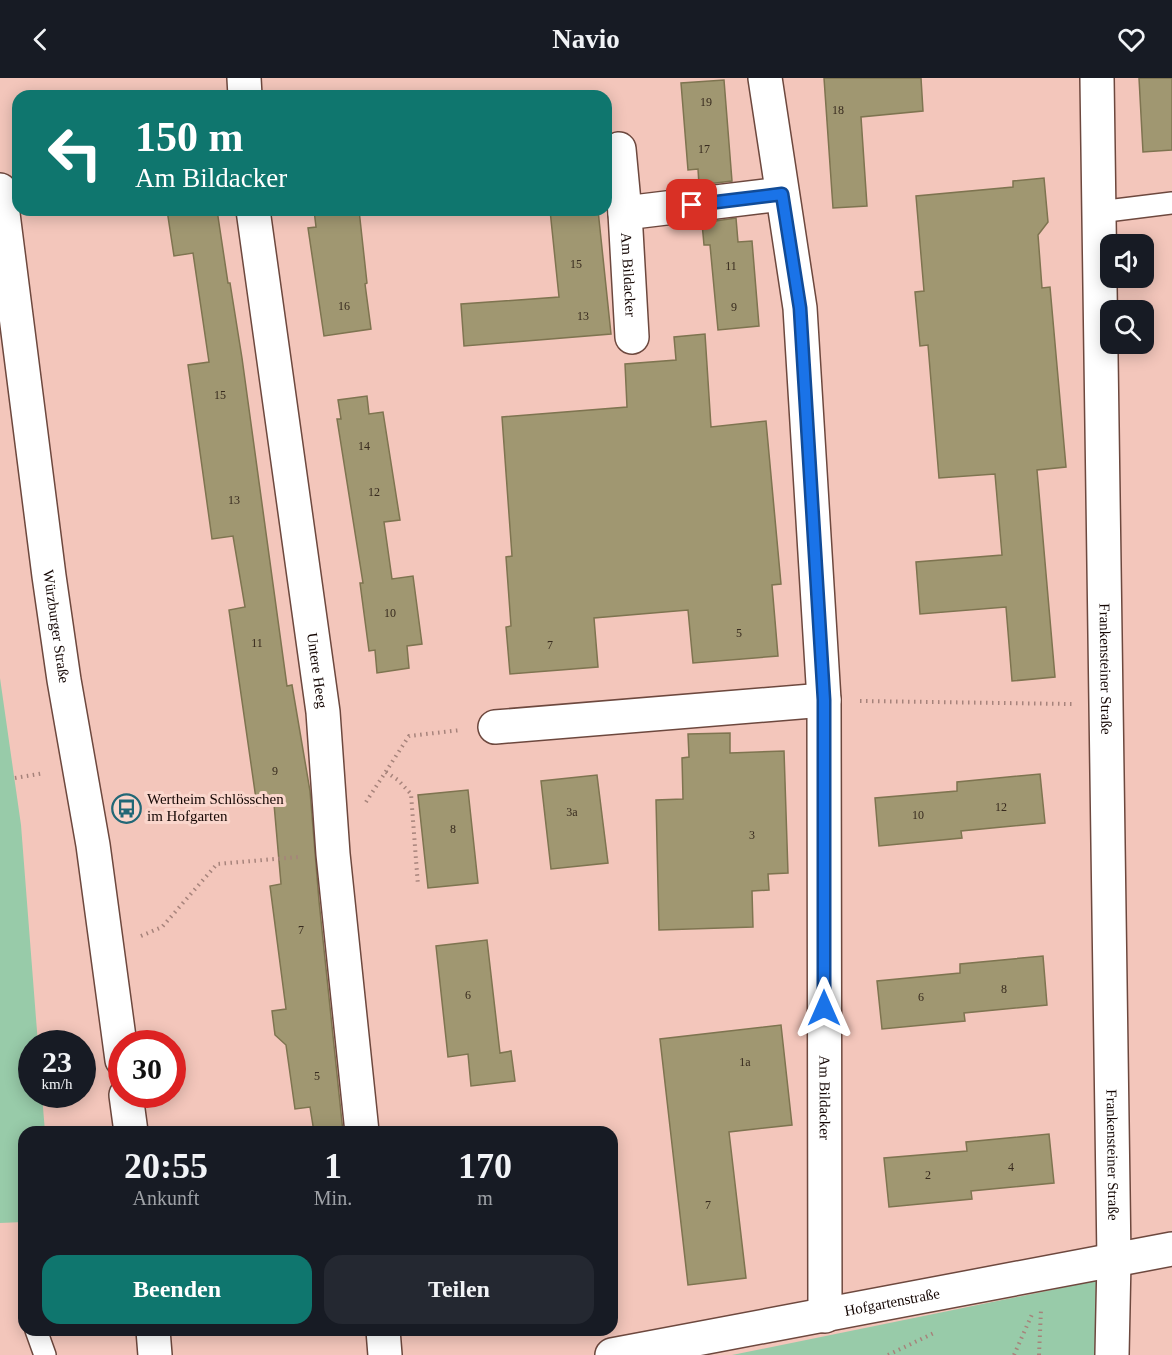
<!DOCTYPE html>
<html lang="de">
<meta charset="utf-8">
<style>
body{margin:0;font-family:Georgia,serif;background:#242831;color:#f1f3f6;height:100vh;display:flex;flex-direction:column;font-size:22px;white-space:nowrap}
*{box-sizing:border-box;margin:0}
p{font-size:20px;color:#9ea1a6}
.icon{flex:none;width:33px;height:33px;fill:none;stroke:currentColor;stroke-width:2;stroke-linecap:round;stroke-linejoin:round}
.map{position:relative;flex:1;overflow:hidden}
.panel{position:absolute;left:18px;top:1048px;width:600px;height:210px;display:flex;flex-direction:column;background:#171b24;border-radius:18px;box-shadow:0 3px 15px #0003}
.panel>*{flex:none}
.banner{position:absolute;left:12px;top:12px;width:600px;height:126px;border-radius:18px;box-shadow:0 3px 15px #0003;background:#0f766e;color:#fff;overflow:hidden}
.controls{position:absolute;left:1100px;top:156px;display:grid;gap:12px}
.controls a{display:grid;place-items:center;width:54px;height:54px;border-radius:12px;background:#171b24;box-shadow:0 3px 15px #0003;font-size:30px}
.speed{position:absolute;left:18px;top:952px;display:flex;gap:12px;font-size:30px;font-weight:700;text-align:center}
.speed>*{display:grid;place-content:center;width:78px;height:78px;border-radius:50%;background:#171b24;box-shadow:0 3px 15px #0003;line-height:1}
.speed small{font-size:15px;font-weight:400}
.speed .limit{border:9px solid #d22;background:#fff;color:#111}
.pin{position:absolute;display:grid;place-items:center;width:51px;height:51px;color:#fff;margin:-26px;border-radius:12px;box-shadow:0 3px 9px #0006}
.me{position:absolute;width:66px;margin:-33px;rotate:0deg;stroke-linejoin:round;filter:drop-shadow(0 0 4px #0008)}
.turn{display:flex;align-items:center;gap:21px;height:126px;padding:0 24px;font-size:27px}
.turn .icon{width:78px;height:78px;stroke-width:2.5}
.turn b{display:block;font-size:42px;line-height:51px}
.eta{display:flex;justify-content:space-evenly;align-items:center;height:102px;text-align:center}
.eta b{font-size:36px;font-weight:700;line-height:42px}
.cta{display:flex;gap:12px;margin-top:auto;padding:12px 24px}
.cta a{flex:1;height:69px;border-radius:18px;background:#0f766e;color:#fff;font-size:24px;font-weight:700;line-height:69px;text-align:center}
.cta a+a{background:#242831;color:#f1f3f6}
header{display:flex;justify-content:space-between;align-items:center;height:78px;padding:0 24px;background:#171b24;font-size:27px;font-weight:700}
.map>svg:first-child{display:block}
</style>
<header><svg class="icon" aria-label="back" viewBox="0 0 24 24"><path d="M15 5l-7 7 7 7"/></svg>Navio<svg class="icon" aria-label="heart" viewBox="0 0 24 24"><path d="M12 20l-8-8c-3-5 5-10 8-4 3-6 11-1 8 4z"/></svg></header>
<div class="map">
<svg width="1172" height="1277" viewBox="0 0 1172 1277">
<rect width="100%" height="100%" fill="#f3c6bb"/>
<g fill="#98cba9">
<polygon points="0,600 21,747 38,966 32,966 32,1017 42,1017 45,1054 24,1054 24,1144 0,1145"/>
<polygon points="1105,1201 1101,1277 732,1277"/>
</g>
<g fill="#a09771" stroke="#7e7450" stroke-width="1.5">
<polygon points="824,0 921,0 923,33 861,39 867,128 833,130"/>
<polygon points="1139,0 1172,0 1172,72 1143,74"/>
<polygon points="724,2 732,103 699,107 698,91 688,92 681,5"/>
<polygon points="1044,100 1048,144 1038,157 1042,210 1050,209 1066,389 1037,392 1055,599 1012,603 1006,529 920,536 916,484 1002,477 995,396 939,400 928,267 920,268 915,214 924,213 916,118 1013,109 1013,103"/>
<polygon points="167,132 217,132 228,205 230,205 242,280 287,608 292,607 310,713 319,823 343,1054 314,1054 310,1029 295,1031 286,967 275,957 272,933 286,931 270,808 281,806 274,726 257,728 229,532 245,529 233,458 212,461 188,287 209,284 193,175 174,178"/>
<polygon points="314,132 359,132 367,205 365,206 371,251 324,258 308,150 316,149"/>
<polygon points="550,132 598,132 611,256 464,268 461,226 559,219"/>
<polygon points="736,140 738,164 752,163 759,248 718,252 710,167 704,167 702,145"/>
<polygon points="705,256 711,349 766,343 781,506 772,507 778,578 693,585 688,532 594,540 598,589 510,596 506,549 511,548 506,479 512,478 502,339 627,329 625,286 676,282 674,259"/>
<polygon points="367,318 369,336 383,334 400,442 384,444 392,501 413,498 422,566 407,568 409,590 377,595 375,572 369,573 360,505 363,505 337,341 341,341 338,322"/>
<polygon points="730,655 730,675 784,673 788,795 768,796 769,812 752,813 753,849 659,852 656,722 683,721 682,680 689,679 688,656"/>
<polygon points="1040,696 1045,745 961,753 962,760 879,768 875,720 957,713 957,704"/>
<polygon points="597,697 608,785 551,791 541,703"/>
<polygon points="468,712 478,805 428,810 418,717"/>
<polygon points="487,862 500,975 511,973 515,1003 471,1008 468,976 448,979 436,868"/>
<polygon points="1043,878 1047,927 964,935 965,943 882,951 877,903 960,895 960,886"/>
<polygon points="781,947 792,1047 729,1054 746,1200 688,1207 660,961"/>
<polygon points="1049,1056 1054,1105 971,1113 972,1121 889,1129 884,1080 967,1073 966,1064"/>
</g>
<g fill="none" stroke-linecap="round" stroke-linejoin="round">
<defs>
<g id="service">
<polyline points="1099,134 1172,125"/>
<polyline points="36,1252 45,1277"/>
</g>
<g id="minor">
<polyline points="244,0 245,18"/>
<path id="s1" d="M765,0L800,230L824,622L825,1238"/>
<path id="s2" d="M1097,0L1114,1182L1112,1277"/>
<path id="s3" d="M619,71L625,135L632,259"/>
<path id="s4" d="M253,132L323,634L333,776L362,1054"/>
<polyline points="625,135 782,116"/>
<polyline points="495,649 824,622"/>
<polyline points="383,1252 385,1277"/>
<path id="s5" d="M612,1277L1172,1171"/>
</g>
<g id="secondary">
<path id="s6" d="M0,112L49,498L64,602L93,767L122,982"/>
<polyline points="126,1017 131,1054"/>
<polyline points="153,1252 155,1277"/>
</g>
</defs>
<use href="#service" stroke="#6d483e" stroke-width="24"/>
<use href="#minor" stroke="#6d483e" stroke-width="36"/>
<use href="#secondary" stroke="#6d483e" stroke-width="36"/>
<g stroke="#a6837b" stroke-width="4" stroke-dasharray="1.5 4.5" stroke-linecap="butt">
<polyline points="860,623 1072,626"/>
<polyline points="386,694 398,702 411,716 418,808"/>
<polyline points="15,700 44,695"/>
<polyline points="366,724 409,658 461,652"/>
<polyline points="141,858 162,849 217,786 298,779"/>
<polyline points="888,1277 936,1254"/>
<polyline points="1014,1277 1033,1234"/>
<polyline points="1039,1277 1041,1232"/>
</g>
<use href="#service" stroke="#fff" stroke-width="21"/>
<use href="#minor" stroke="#fff" stroke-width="33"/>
<use href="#secondary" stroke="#fff" stroke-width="33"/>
</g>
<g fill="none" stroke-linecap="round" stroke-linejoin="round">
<defs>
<polyline id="route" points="692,127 782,116 800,230 824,622 824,930"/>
</defs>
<use href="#route" stroke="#114b97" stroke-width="15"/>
<use href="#route" stroke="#1a73e8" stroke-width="10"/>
</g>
<defs>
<symbol id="bus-ring" viewBox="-11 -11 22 22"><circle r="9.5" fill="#fad6cc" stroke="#216776" stroke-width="1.5"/><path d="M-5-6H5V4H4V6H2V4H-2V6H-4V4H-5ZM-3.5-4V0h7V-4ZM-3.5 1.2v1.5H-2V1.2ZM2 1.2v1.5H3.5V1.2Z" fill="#216776"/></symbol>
</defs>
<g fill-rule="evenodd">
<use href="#bus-ring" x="110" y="714" width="33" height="33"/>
</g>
<g text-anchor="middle" stroke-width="6" stroke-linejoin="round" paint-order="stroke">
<g font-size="12" fill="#382b1f">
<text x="706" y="28">19</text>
<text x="838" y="36">18</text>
<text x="704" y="75">17</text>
<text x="576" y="190">15</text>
<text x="731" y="192">11</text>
<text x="344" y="232">16</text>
<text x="734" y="233">9</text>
<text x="583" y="242">13</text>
<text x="220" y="321">15</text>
<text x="364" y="372">14</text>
<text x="374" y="418">12</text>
<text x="234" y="426">13</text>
<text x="390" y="539">10</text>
<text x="739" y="559">5</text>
<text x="257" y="569">11</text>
<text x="550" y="571">7</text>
<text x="275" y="697">9</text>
<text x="1001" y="733">12</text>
<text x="572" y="738">3a</text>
<text x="918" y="741">10</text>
<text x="453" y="755">8</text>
<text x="752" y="761">3</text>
<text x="301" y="856">7</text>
<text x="1004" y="915">8</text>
<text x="468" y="921">6</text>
<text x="921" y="923">6</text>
<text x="745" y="988">1a</text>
<text x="317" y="1002">5</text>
<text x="1011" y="1093">4</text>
<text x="928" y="1101">2</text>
<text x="708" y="1131">7</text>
</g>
<g font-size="15" fill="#150704" stroke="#fad6cc">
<text dy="5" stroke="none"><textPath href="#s3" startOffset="126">Am Bildacker</textPath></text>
<text dy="5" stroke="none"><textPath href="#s6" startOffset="440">Würzburger Straße</textPath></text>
<text dy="5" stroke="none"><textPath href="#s2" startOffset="591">Frankensteiner Straße</textPath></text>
<text dy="5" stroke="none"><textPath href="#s4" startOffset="465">Untere Heeg</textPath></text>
<text dy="5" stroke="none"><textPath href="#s1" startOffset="1023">Am Bildacker</textPath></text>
<text dy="5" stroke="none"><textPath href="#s2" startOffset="1077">Frankensteiner Straße</textPath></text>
<text dy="5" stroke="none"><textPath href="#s5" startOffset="285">Hofgartenstraße</textPath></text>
</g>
<g font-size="15" fill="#150704" stroke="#fad6cc" text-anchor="start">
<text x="147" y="726">Wertheim Schlösschen<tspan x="147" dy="17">im Hofgarten</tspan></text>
</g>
</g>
</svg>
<div class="controls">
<a><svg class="icon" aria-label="sound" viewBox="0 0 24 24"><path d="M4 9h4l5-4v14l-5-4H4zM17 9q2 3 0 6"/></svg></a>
<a><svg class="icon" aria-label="search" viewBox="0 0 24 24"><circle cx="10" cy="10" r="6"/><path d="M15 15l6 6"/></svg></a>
</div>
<div class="speed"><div>23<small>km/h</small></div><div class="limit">30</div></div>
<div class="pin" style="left:692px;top:127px;background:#d93025"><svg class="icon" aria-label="arrive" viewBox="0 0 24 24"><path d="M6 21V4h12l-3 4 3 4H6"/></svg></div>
<svg class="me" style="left:824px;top:930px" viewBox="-20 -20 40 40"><path d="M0-17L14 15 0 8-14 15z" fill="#1a73e8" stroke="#fff" stroke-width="4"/></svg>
<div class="banner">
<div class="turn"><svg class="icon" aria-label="left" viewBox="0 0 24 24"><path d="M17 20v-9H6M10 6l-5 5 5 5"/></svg><div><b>150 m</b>Am Bildacker</div></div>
</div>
<section class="panel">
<div class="eta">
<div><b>20:55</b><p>Ankunft</p></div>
<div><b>1</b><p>Min.</p></div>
<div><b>170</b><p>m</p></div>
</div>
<div class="cta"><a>Beenden</a><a>Teilen</a></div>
</section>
</div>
